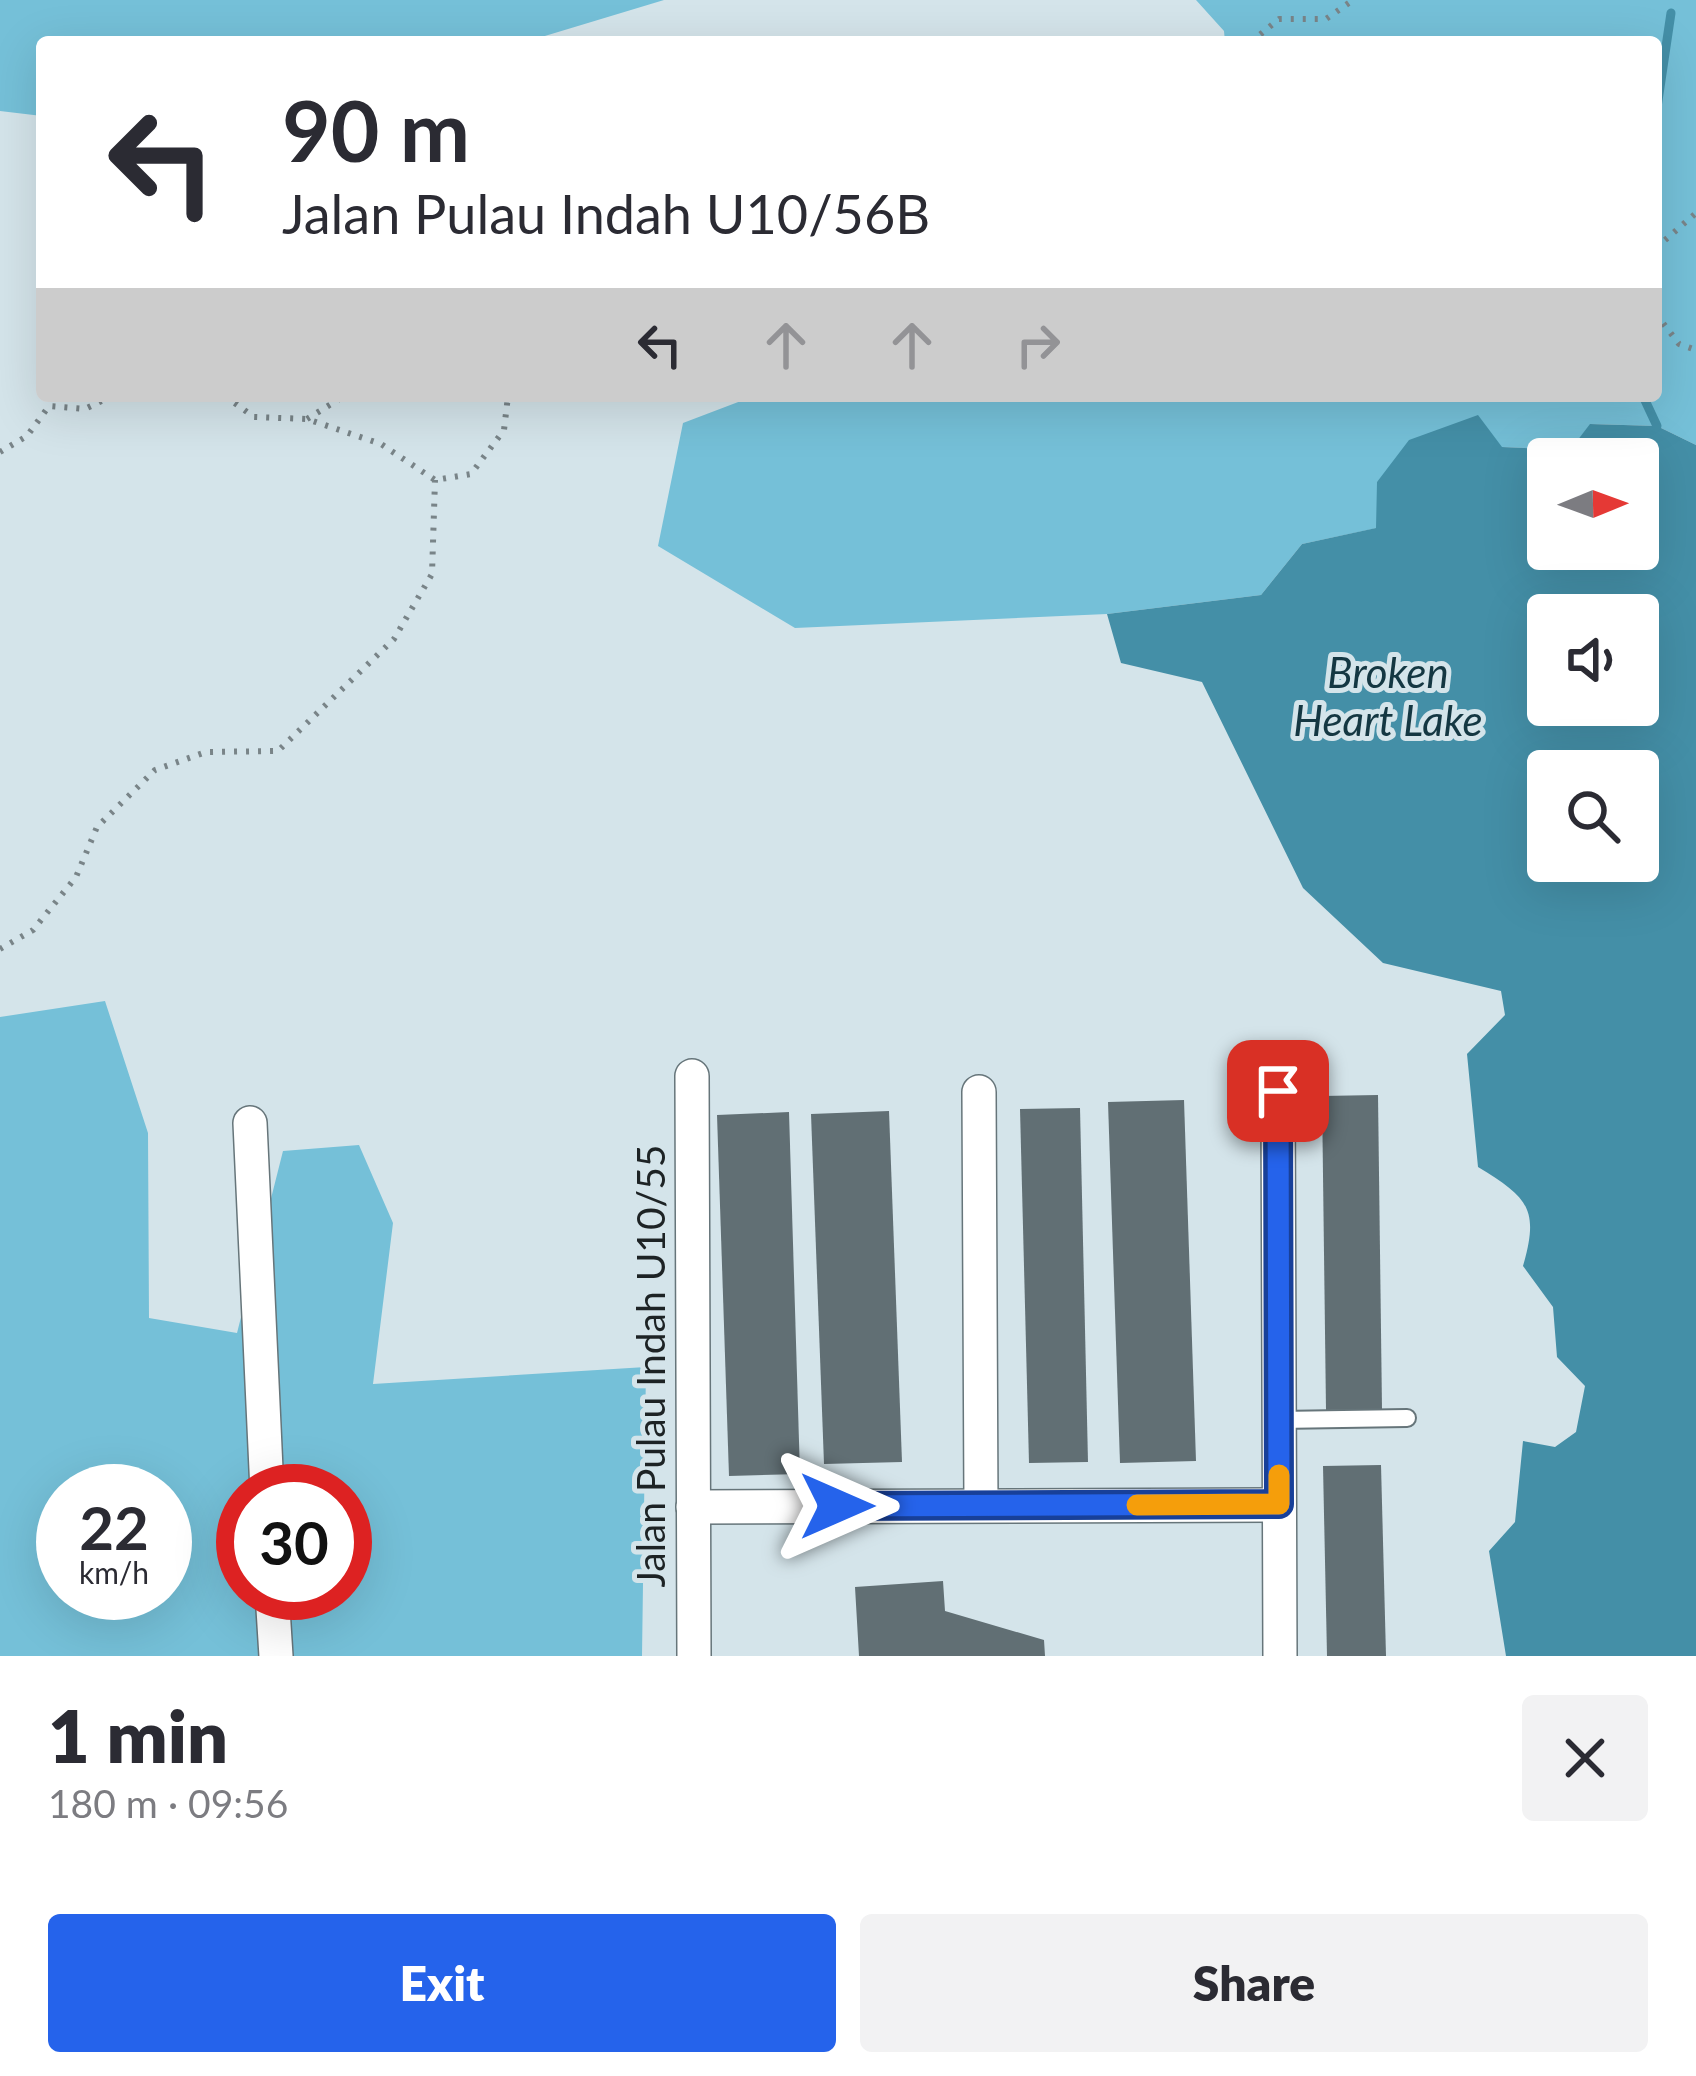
<!DOCTYPE html>
<meta charset="utf-8">
<style>
body{margin:0;font-family:Lato,sans-serif;background:#f2f2f3;color:#2b2b33;height:100vh;display:flex;flex-direction:column;font-size:45px;white-space:nowrap}
*{box-sizing:border-box;margin:0}
p{font-size:39px;color:#7c7c81}
.icon{flex:none;width:66px;height:66px;fill:none;stroke:currentColor;stroke-width:2;stroke-linecap:round;stroke-linejoin:round}
.map{position:relative;height:1656px;overflow:hidden}
.drawer{display:flex;flex-direction:column;background:#fff;flex:1}
.drawer>*{flex:none}
.guide{position:absolute;left:36px;top:36px;width:1626px;height:366px;border-radius:12px;box-shadow:0 12px 48px #0002;background:#fff;color:#2b2b33;overflow:hidden}
.needle{width:78px;rotate:89deg}
.buttons{position:absolute;left:1527px;top:438px;display:grid;gap:24px}
.buttons a{display:grid;place-items:center;width:132px;height:132px;border-radius:12px;background:#fff;box-shadow:0 12px 48px #0002;font-size:60px}
.speed{position:absolute;left:36px;top:1464px;display:flex;gap:24px;font-size:60px;font-weight:700;text-align:center}
.speed>*{display:grid;place-content:center;width:156px;height:156px;border-radius:50%;background:#fff;box-shadow:0 12px 48px #0002;line-height:1}
.speed small{font-size:30px;font-weight:400}
.speed .limit{border:18px solid #d22;background:#fff;color:#111}
.pin{position:absolute;display:grid;place-items:center;width:102px;height:102px;color:#fff;margin:-51px;border-radius:24px;box-shadow:0 6px 18px #0006}
.me{position:absolute;width:132px;margin:-66px;rotate:90deg;stroke-linejoin:round;filter:drop-shadow(0 0 9px #0008)}
.turn{display:flex;align-items:center;gap:42px;height:252px;padding:0 48px;font-size:54px}
.turn .icon{width:156px;height:156px;stroke-width:2.5}
.turn b{display:block;font-size:84px;line-height:102px}
.lanes{display:flex;align-items:center;height:114px;padding:0 48px;background:#0003;justify-content:center;gap:60px;direction:ltr}
.lanes .off{opacity:.35}
.round{display:grid;place-items:center;flex:none;width:126px;height:126px;border-radius:12px;background:#f2f2f3}
.summary{display:flex;align-items:center;justify-content:space-between;height:204px;padding:0 48px}
h1{font-size:72px;font-weight:800;line-height:90px}
.button{display:flex;gap:24px;margin-top:auto;padding:24px 48px}
.button a{flex:1;height:138px;border-radius:12px;background:#2563eb;color:#fff;font-size:48px;font-weight:800;line-height:138px;text-align:center}
.button a+a{background:#f2f2f3;color:#2b2b33}
.map>svg:first-child{display:block}
</style>
<div class="map">
<svg width="1696" height="1656" viewBox="0 0 1696 1656">
<rect width="100%" height="100%" fill="#d4e4ea"/>
<g fill="#75c0d8" fill-rule="evenodd">
<polygon points="0,0 664,0 525,42 42,42 42,116 0,111"/>
<polygon points="1196,0 1696,0 1696,445 1657,426 1591,424 1570,450 1502,447 1377,482 1377,528 1302,544 1261,595 1107,614 795,628 658,546 683,423 754,396 1656,396 1656,42 1225,42 1224,31"/>
<path d="M105,1001L148,1133L149,1318L237,1333L283,1151L359,1145L393,1223L373,1384L646,1367L642,1656H0V1017ZM63,1491H165V1593H63ZM243,1491H345V1593H243Z"/>
</g>
<path fill="#448fa7" fill-rule="evenodd" d="M1478,415L1502,447L1570,450L1590,424L1657,426L1696,445V1656H1506L1489,1551L1515,1522L1523,1441L1555,1447L1576,1432L1585,1386L1557,1357L1553,1307L1523,1266C1540,1208 1527,1197 1478,1167L1467,1054L1505,1015L1501,991L1383,963L1303,888L1202,682L1121,663L1107,614L1261,595L1302,544L1376,528L1377,482L1409,440ZM1548,459H1638V549H1548ZM1548,615H1638V705H1548ZM1548,771H1638V861H1548Z"/>
<g fill="none" stroke-linecap="round" stroke-linejoin="round">
<g stroke="#448fa7" stroke-width="9">
<polyline points="1656,114 1671,13"/>
<polyline points="1643,396 1657,426"/>
</g>
</g>
<g fill="#616f74">
<polygon points="1378,1095 1382,1409 1326,1410 1322,1096"/>
<polygon points="1184,1100 1196,1461 1120,1463 1108,1102"/>
<polygon points="1080,1108 1088,1462 1029,1463 1020,1109"/>
<polygon points="889,1111 902,1462 824,1464 811,1114"/>
<polygon points="789,1112 800,1474 729,1476 717,1115"/>
<polygon points="1381,1465 1386,1656 1327,1656 1323,1466"/>
<polygon points="943,1581 945,1611 1044,1640 1045,1656 859,1656 855,1587"/>
</g>
<g fill="none" stroke-linecap="round" stroke-linejoin="round">
<defs>
<polyline id="lane" points="1279,1420 1407,1418"/>
<g id="street">
<polyline points="692,1076 694,1656"/>
<polyline points="979,1092 981,1505"/>
<polyline points="1278,1092 1280,1656"/>
<polyline points="250,1123 267,1491"/>
<polyline points="693,1507 1279,1505"/>
<polyline points="272,1593 276,1656"/>
</g>
</defs>
<use href="#lane" stroke="#66757a" stroke-width="20"/>
<use href="#street" stroke="#66757a" stroke-width="36"/>
<g stroke="#798488" stroke-width="6" stroke-dasharray="3 9" stroke-linecap="butt">
<polyline points="1251,42 1279,19 1326,19 1353,0"/>
<polyline points="1656,248 1696,213"/>
<polyline points="1656,314 1679,344 1696,350"/>
<polyline points="225,396 254,417 307,419 381,444 435,480 471,474 504,430 508,396"/>
<polyline points="307,419 344,396"/>
<polyline points="0,452 27,436 49,406 85,409 112,396"/>
<polyline points="0,949 33,930 76,877 97,827 155,770 206,752 278,751 394,639 432,574 435,480"/>
</g>
<use href="#lane" stroke="#fff" stroke-width="16"/>
<use href="#street" stroke="#fff" stroke-width="33"/>
</g>
<g fill="none" stroke-linecap="round" stroke-linejoin="round">
<defs>
<polyline id="route" points="837,1506 1279,1504 1278,1091"/>
</defs>
<use href="#route" stroke="#184099" stroke-width="30"/>
<use href="#route" stroke="#2563eb" stroke-width="21"/>
<polyline stroke="#f59e0b" stroke-width="21" points="1137,1505 1279,1504 1279,1475"/>
</g>
<g text-anchor="middle" stroke-width="10" stroke-linejoin="round" paint-order="stroke">
<g font-size="39" fill="#1d2325" stroke="#d4e4ea">
<text transform="translate(651 1366) rotate(-90)" y="14">Jalan Pulau Indah U10/55</text>
</g>
<g font-size="42" font-style="italic" fill="#143742" stroke="#d4e4ea">
<text x="1388" y="688">Broken<tspan x="1388" dy="48">Heart Lake</tspan></text>
</g>
</g>
</svg>
<div class="buttons">
<a><svg class="needle" viewBox="-14 -14 28 28"><path d="M0-13l5 13h-10z" fill="#e53935"/><path d="M0 13l5-13h-10z" fill="#7c7c81"/></svg></a>
<a><svg class="icon" aria-label="sound" viewBox="0 0 24 24"><path d="M4 9h4l5-4v14l-5-4H4zM17 9q2 3 0 6"/></svg></a>
<a><svg class="icon" aria-label="search" viewBox="0 0 24 24"><circle cx="10" cy="10" r="6"/><path d="M15 15l6 6"/></svg></a>
</div>
<div class="speed"><div>22<small>km/h</small></div><div class="limit">30</div></div>
<div class="pin" style="left:1278px;top:1091px;background:#d93025"><svg class="icon" aria-label="arrive" viewBox="0 0 24 24"><path d="M6 21V4h12l-3 4 3 4H6"/></svg></div>
<svg class="me" style="left:837px;top:1506px" viewBox="-20 -20 40 40"><path d="M0-17L14 15 0 8-14 15z" fill="#2563eb" stroke="#fff" stroke-width="4"/></svg>
<div class="guide">
<div class="turn"><svg class="icon" aria-label="left" viewBox="0 0 24 24"><path d="M17 20v-9H6M10 6l-5 5 5 5"/></svg><div><b>90 m</b>Jalan Pulau Indah U10/56B</div></div>
<div class="lanes"><svg class="icon" aria-label="left" viewBox="0 0 24 24"><path d="M17 20v-9H6M10 6l-5 5 5 5"/></svg><svg class="icon off" aria-label="ahead" viewBox="0 0 24 24"><path d="M12 20V5M6 11l6-6 6 6"/></svg><svg class="icon off" aria-label="ahead" viewBox="0 0 24 24"><path d="M12 20V5M6 11l6-6 6 6"/></svg><svg class="icon off" aria-label="right" viewBox="0 0 24 24"><path d="M7 20v-9h11M14 6l5 5-5 5"/></svg></div>
</div>
</div>
<section class="drawer">
<div class="summary"><div><h1>1 min</h1><p>180 m · 09:56</p></div><a class="round"><svg class="icon" aria-label="close" viewBox="0 0 24 24"><path d="M6 6l12 12M18 6L6 18"/></svg></a></div>
<div class="button"><a>Exit</a><a>Share</a></div>
</section>
